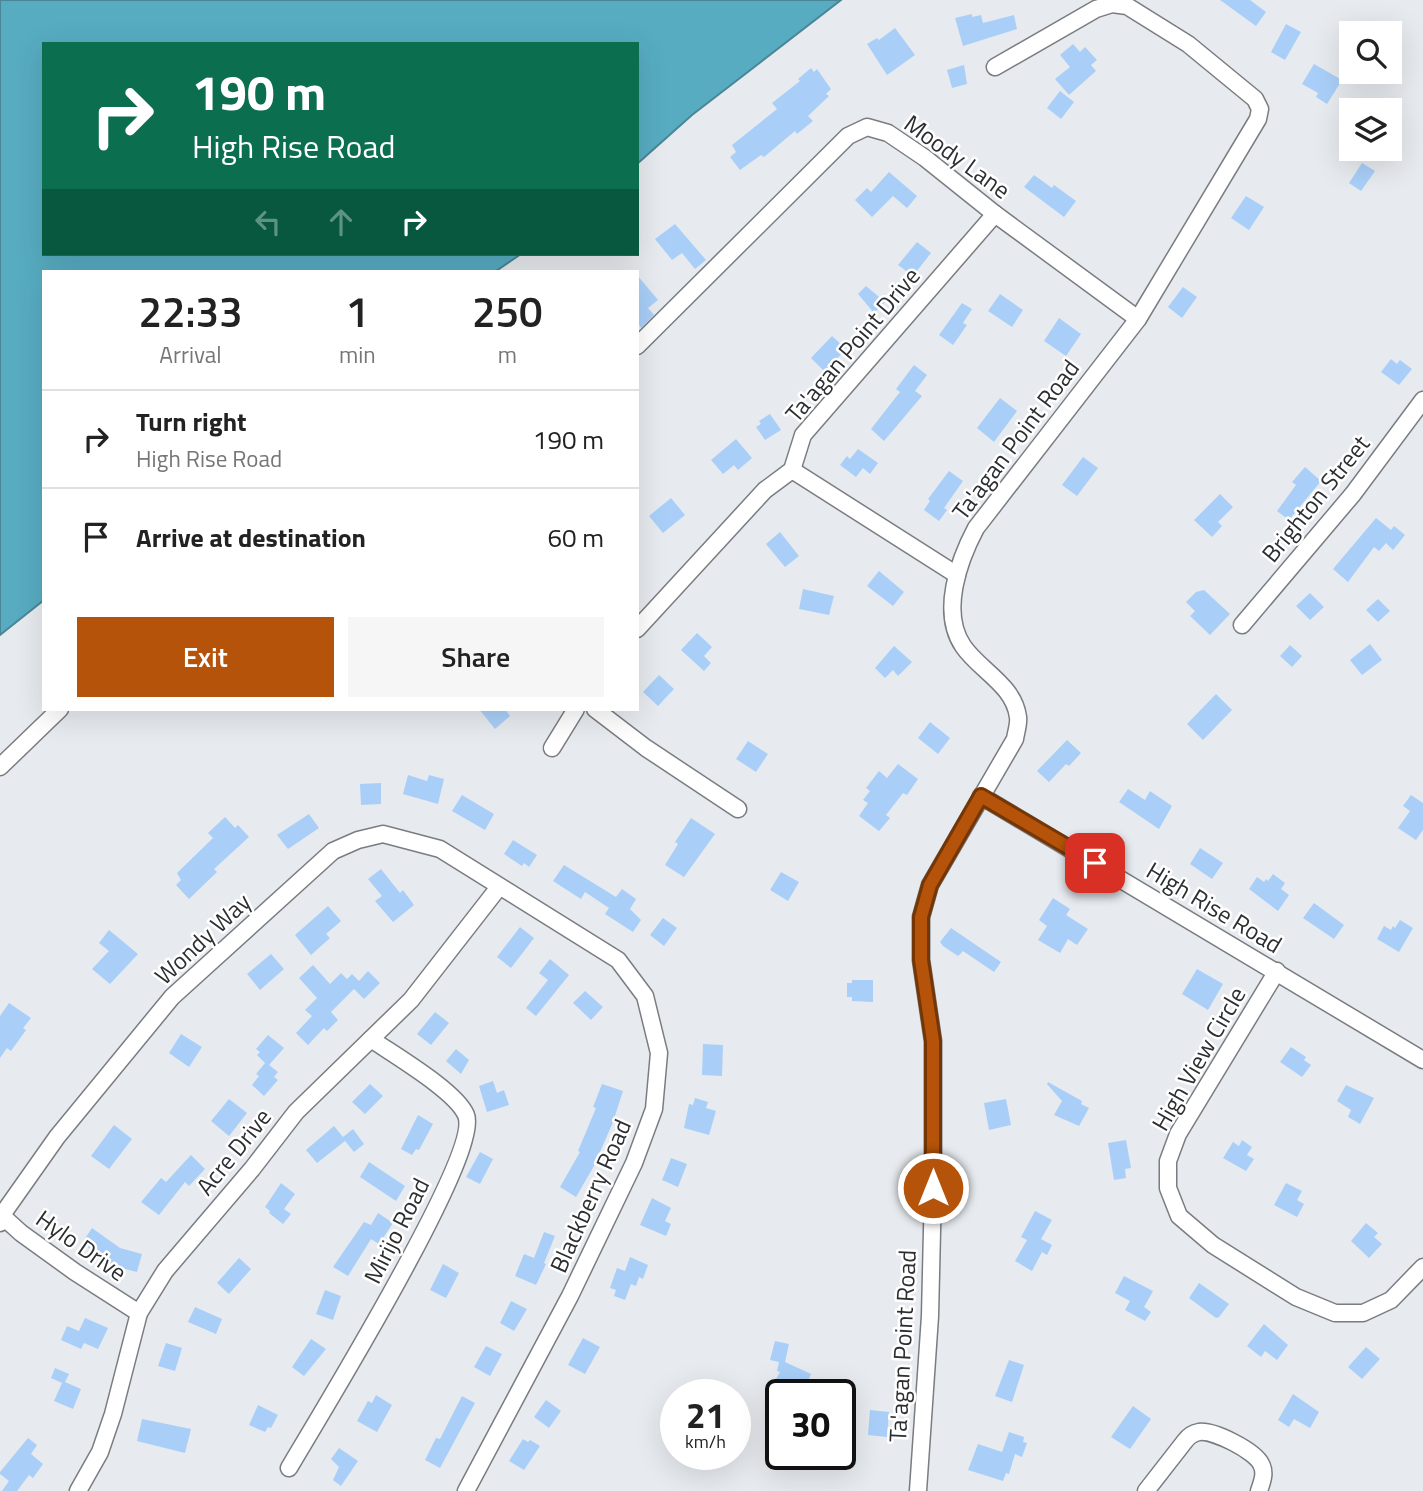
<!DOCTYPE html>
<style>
body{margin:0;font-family:"Titillium Web",sans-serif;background:#f6f6f6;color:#222;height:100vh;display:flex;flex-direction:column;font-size:26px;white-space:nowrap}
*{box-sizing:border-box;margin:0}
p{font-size:23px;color:#767676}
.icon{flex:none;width:38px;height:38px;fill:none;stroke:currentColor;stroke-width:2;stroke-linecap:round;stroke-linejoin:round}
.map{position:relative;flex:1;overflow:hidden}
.side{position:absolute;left:42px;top:270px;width:597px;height:441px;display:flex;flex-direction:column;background:#fff;border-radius:0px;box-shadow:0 7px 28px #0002}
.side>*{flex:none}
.guide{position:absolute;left:42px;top:42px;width:597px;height:214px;border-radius:0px;box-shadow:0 7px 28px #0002;background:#0b6e4f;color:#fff;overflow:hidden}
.controls{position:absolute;left:1339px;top:21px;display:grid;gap:14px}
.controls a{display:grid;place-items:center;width:63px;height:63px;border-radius:0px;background:#fff;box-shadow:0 7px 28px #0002;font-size:35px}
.speed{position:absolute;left:660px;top:1379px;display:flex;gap:14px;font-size:35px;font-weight:700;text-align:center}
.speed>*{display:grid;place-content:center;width:91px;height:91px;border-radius:50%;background:#fff;box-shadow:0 7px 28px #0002;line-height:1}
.speed small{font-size:18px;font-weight:400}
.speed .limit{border:4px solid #111;border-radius:10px;background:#fff;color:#111}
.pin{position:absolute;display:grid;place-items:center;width:60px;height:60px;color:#fff;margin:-30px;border-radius:14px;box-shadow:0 4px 10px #0006}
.me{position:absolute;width:77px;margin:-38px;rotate:0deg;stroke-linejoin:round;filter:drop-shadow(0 0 5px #0008)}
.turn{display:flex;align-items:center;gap:24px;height:147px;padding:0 35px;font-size:32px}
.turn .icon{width:91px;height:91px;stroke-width:2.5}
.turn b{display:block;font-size:49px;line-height:60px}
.lanes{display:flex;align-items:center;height:66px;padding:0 35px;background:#0003;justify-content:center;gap:35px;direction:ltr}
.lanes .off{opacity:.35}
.eta{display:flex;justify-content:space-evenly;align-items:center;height:119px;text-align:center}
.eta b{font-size:42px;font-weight:600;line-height:49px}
.button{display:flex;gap:14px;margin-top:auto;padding:14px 35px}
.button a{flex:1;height:80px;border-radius:0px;background:#b45309;color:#fff;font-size:28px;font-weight:600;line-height:80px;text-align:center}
.button a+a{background:#f6f6f6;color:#222}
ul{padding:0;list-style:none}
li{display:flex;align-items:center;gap:21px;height:98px;padding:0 35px;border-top:2px solid #e0e0e0}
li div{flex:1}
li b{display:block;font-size:26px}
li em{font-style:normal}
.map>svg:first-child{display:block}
</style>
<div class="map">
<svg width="1423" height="1491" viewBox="0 0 1423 1491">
<rect width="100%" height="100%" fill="#e7ebef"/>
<polygon fill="#57acc1" stroke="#4a8696" stroke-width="2" points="0,0 841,0 692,115 637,164 637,44 44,44 44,254 521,254 496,271 44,271 44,600 0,635"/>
<g fill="#a9cff8">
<polygon points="1220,0 1250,0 1266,12 1256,26"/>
<polygon points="972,14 972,17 981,15 983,23 1014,15 1017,29 963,46 955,18"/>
<polygon points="1286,24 1301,32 1285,60 1271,52"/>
<polygon points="895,28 915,55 887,75 867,44 877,38 879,40"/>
<polygon points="1073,44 1080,52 1085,47 1097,60 1091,65 1096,71 1069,95 1055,79 1070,67 1060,55"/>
<polygon points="1314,64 1342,80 1327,104 1316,97 1318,93 1302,84"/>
<polygon points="964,65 967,84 952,88 947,70"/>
<polygon points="811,68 814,72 817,69 831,89 826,94 829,96 808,116 813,121 797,134 795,131 764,157 761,155 740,170 730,157 736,152 732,145 777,109 772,103 800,81 798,79"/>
<polygon points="1060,91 1074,102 1061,119 1047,108"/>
<polygon points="1362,163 1375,171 1361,191 1349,183"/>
<polygon points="889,172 917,196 907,208 893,196 872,217 855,200 867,188 871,192"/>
<polygon points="1034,175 1052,188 1054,185 1076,201 1064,217 1024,187"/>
<polygon points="1246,196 1264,207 1249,230 1231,218"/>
<polygon points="675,224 706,260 695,269 682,253 672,260 655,239"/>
<polygon points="917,242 931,253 913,276 898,265"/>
<polygon points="637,275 658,300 648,308 654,315 641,328 637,322"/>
<polygon points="866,286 885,302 874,313 858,294"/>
<polygon points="1183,287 1197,297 1182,318 1168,307"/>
<polygon points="1000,294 1023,310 1012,327 988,311"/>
<polygon points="962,303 972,309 963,323 967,325 953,345 939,335"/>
<polygon points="1059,318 1081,334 1066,356 1044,341"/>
<polygon points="832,336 846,349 834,362 836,364 827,374 811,358"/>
<polygon points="1391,359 1397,364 1400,360 1412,369 1399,385 1381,372"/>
<polygon points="914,365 927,375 915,391 922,396 884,441 871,429 900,392 896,389"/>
<polygon points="1000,398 1017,411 994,442 977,428"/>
<polygon points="770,414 781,430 765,440 756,427 761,424 759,421"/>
<polygon points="736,439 752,458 738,470 734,465 723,474 711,460"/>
<polygon points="858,449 878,463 870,474 863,468 856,477 840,465 847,456 850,459"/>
<polygon points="1083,457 1098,468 1077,496 1062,485"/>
<polygon points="1305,467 1321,481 1289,520 1277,511 1296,485 1292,482"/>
<polygon points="949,471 963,481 944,508 947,510 939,521 924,510 930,501 928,499"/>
<polygon points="1220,494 1233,507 1218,522 1222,526 1212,537 1194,520"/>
<polygon points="671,498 685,515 663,533 649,516"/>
<polygon points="1376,518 1391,530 1394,526 1405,535 1393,550 1386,543 1379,551 1374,547 1348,582 1333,569"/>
<polygon points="780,532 799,556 785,567 766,544"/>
<polygon points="879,571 904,592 893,606 867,586"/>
<polygon points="803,589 834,596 829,615 799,609"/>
<polygon points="1204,590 1230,614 1210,635 1190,616 1195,611 1186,602 1196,592"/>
<polygon points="1310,593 1324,607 1310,620 1296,606"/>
<polygon points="1378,599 1390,611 1378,622 1366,610"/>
<polygon points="697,633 712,647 704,656 711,663 704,671 681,650"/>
<polygon points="1370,644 1382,660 1362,675 1350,660"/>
<polygon points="1290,645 1302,656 1292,667 1280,656"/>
<polygon points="894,646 912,662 898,676 893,670 885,678 875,668"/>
<polygon points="659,675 674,689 658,706 643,692"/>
<polygon points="1216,694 1232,710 1203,740 1187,724"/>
<polygon points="479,709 505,709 510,716 495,729"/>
<polygon points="930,722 950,738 938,754 918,738"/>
<polygon points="1067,740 1081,753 1069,766 1066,764 1049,782 1037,771"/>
<polygon points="748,741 768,754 756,772 736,759"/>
<polygon points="898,764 918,779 907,795 903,793 886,815 890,818 879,831 859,816 868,803 863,800 870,791 866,788 879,771 887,778"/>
<polygon points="408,775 427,781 429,775 444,779 438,804 403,794"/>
<polygon points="381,783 381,804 361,805 360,784"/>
<polygon points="1128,789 1145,800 1150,791 1172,806 1159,829 1119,802"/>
<polygon points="462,795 494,814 485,830 452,811"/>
<polygon points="1411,795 1423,803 1423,830 1416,840 1398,828 1410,811 1403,806"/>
<polygon points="309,814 319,828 288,849 277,835"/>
<polygon points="225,817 235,828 238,825 249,837 214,869 217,872 189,899 176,885 181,880 177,873 213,838 208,833"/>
<polygon points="691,818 715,834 684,877 665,865 678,844 675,842"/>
<polygon points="513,840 537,855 529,867 524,863 522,866 504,854"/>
<polygon points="1200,848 1223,863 1212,879 1190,864"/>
<polygon points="564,865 616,897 622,889 636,899 630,909 641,920 633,932 605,914 609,908 585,892 581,899 553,881"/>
<polygon points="381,869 400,893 403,890 414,905 393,922 375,901 382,896 368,879"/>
<polygon points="781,872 799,882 788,901 770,890"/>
<polygon points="1273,874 1285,883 1281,889 1289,895 1278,911 1249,889 1257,877 1264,882 1266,879 1268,881"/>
<polygon points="1053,898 1070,909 1066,915 1088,929 1077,945 1068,939 1060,953 1038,940 1047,926 1039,920"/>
<polygon points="1314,903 1344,925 1334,939 1303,918"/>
<polygon points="328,906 341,921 326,934 330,938 311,955 295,935"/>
<polygon points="663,918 677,928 664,946 650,935"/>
<polygon points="1400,920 1413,928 1399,952 1377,939 1384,926 1391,930 1393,926 1395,928"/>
<polygon points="520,927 534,938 511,968 497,957"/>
<polygon points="951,928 1001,962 994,972 963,951 958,956 943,946 940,942"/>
<polygon points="109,930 138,954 110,984 92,969 109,951 99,943"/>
<polygon points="271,954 284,969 260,990 247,974"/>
<polygon points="550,959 569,975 536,1016 526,1008 548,980 539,973"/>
<polygon points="313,965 330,984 341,973 347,979 352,974 359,981 368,971 380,983 364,999 354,989 331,1012 338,1020 327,1031 324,1028 308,1045 296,1033 312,1016 305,1010 317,998 299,978"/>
<polygon points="1197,969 1223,984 1208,1010 1182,994"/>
<polygon points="852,980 873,980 873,1002 852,1001 852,997 847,997 847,983 852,983"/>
<polygon points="585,991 603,1007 591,1020 573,1003"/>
<polygon points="9,1003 31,1018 23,1028 26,1030 11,1051 7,1048 0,1058 0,1016"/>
<polygon points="435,1012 449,1023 431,1045 417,1034"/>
<polygon points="181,1034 202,1047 189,1067 169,1053"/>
<polygon points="268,1035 284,1048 269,1065 278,1072 274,1077 278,1080 264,1096 252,1085 259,1076 256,1074 265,1063 257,1055 260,1052 256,1049"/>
<polygon points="703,1044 723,1045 722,1076 702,1075"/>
<polygon points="1291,1047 1306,1057 1304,1060 1311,1065 1302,1077 1280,1062"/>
<polygon points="456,1049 469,1060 461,1074 446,1061"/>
<polygon points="493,1081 497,1093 504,1090 509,1105 487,1112 479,1086"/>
<polygon points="1048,1082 1082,1101 1081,1104 1089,1108 1079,1126 1054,1115 1062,1101 1047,1084"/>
<polygon points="370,1084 383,1096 365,1114 352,1102"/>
<polygon points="602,1084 623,1091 613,1122 594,1166 576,1197 560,1187 580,1152 578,1151 596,1108 593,1107"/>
<polygon points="1346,1085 1374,1098 1360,1124 1348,1117 1351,1110 1337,1101"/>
<polygon points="695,1098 708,1102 706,1108 716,1111 709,1135 684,1128 689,1104 693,1105"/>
<polygon points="229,1099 247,1113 229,1136 211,1121"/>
<polygon points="1006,1099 1011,1125 989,1130 984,1103"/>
<polygon points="418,1115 433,1124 419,1150 416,1149 412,1155 401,1149"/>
<polygon points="114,1125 132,1139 109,1169 91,1156"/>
<polygon points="334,1126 343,1137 353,1129 364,1144 354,1152 345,1141 317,1163 306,1150"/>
<polygon points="1126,1140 1131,1168 1125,1169 1126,1178 1114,1180 1108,1143"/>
<polygon points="1242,1140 1252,1147 1247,1155 1254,1159 1246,1171 1223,1158 1233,1142 1239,1146"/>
<polygon points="480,1152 493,1159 480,1184 466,1177"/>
<polygon points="191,1155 205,1169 189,1186 185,1182 159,1215 141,1202 161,1178 166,1182"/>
<polygon points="671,1158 687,1164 678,1187 662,1180"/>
<polygon points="369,1162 405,1186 396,1201 360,1177"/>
<polygon points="281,1183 295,1194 284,1209 291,1214 283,1224 269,1213 270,1211 265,1207"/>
<polygon points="1286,1183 1302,1191 1297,1200 1304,1204 1297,1217 1274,1205"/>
<polygon points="652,1198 671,1208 665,1221 671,1224 666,1236 640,1225"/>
<polygon points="1035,1211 1052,1220 1041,1239 1052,1245 1047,1255 1042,1252 1032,1271 1015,1261 1027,1240 1021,1237"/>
<polygon points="378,1213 393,1223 379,1244 371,1239 348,1276 333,1267 364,1222 371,1225"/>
<polygon points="1366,1223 1378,1233 1374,1237 1382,1244 1369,1258 1351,1241"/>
<polygon points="92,1228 120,1248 142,1254 137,1272 102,1263 103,1258 82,1243"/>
<polygon points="544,1232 555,1236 544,1263 546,1264 536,1285 515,1276 524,1254 534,1258"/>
<polygon points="630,1257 648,1265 643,1279 639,1277 636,1286 631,1284 625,1300 614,1296 616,1290 610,1288 617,1268 625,1271"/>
<polygon points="239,1258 251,1269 229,1294 217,1283"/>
<polygon points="443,1264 459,1273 446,1298 430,1290"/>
<polygon points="1124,1276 1153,1291 1144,1307 1151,1312 1145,1321 1125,1310 1130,1301 1115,1293"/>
<polygon points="1199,1283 1229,1304 1219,1317 1216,1318 1189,1298"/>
<polygon points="325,1290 341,1296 333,1320 316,1314"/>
<polygon points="511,1301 527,1309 514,1331 500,1323"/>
<polygon points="195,1307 222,1319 216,1334 188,1322"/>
<polygon points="85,1318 108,1328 98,1349 84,1343 81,1349 61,1340 67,1326 79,1331"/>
<polygon points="1264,1324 1288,1345 1277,1360 1265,1351 1261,1357 1247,1346"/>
<polygon points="583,1338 600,1347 585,1374 568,1365"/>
<polygon points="311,1339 326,1349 304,1376 292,1367"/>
<polygon points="775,1341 789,1344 785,1362 811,1374 809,1379 813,1381 806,1395 794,1395 773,1384 780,1372 777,1371 779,1362 770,1360"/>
<polygon points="166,1343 182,1348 175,1371 158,1366"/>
<polygon points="486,1346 502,1354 490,1376 474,1367"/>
<polygon points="1366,1347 1380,1359 1362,1379 1348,1367"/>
<polygon points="1009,1360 1024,1365 1012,1402 995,1396"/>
<polygon points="55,1368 69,1374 65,1382 81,1389 73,1409 54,1401 62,1383 51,1378"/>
<polygon points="1293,1394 1319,1412 1310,1428 1294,1419 1289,1427 1278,1420"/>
<polygon points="376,1395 392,1405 377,1432 357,1421 368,1401 372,1403"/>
<polygon points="462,1396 475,1403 440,1468 425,1460 436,1438 440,1439"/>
<polygon points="546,1400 561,1411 549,1428 534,1417"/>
<polygon points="258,1405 278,1415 271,1428 268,1427 265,1432 249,1425"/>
<polygon points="1133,1406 1151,1419 1130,1449 1111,1437"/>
<polygon points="870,1410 889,1412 887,1437 868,1435"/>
<polygon points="142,1419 191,1429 185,1453 137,1441"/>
<polygon points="1009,1432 1024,1437 1023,1442 1027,1443 1022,1457 1015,1454 1009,1474 1006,1473 1003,1481 968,1470 978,1444 1002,1452"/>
<polygon points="28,1438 37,1445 31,1454 43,1464 33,1478 29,1475 17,1491 2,1491 9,1481 0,1474 0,1472"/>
<polygon points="523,1439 528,1442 530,1440 540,1446 524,1470 509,1461"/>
<polygon points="339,1448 358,1461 341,1486 333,1480 339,1467 331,1459"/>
</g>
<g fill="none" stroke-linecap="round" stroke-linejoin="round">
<defs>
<g id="minor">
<polyline points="637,346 848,136 867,127 888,133 925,158 995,214 1138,319"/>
<polyline points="792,470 957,575"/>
<polyline points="1242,625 1353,494 1423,400"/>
<polyline points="637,629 765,490 792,470 803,435 995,214"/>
<polyline points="595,709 646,748 738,809"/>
<polyline points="552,748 576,709"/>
<polyline points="0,767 60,709"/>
<polyline points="981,796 1423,1060"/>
<polyline points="1277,971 1178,1134 1168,1161 1168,1188 1179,1216 1213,1245 1296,1297 1335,1313 1363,1313 1391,1300 1423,1267"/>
<polyline points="0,1214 21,1233 75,1272 139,1313"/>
<polyline points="0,1223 2,1215 57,1137 172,997 333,851 358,840 383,834 440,849 618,960 645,996 659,1053 654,1109 634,1163 570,1296 466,1491"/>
<path d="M289,1468C317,1420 482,1153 466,1115C456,1091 394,1055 371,1039"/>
<polyline points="78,1491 100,1452 113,1414 139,1313 165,1271 252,1169 296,1112 411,1000 499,887"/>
<path d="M918,1491L930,1316L933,1188V1041L921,960V917L930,885L1015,739C1016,732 1019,724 1018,717C1014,685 979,670 963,646C940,612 959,560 976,528L1138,319L1258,119L1260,109L1255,99L1188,44L1127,6L1112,4L1096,9L995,67"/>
<path d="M1146,1491L1185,1441C1188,1437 1193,1433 1199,1432C1214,1430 1255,1451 1261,1464C1266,1473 1262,1482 1259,1491"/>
</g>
</defs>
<use href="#minor" stroke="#797d81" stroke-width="19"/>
<use href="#minor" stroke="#fff" stroke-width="16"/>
</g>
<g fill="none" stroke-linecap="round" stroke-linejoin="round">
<defs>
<polyline id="route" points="933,1188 933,1041 921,960 921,917 930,885 981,796 1095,863"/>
</defs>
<use href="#route" stroke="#753606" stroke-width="18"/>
<use href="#route" stroke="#b45309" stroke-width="12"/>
</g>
<g text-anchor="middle" stroke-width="5" stroke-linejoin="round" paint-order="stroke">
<g font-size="24" fill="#2d2e30" stroke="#fff">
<text transform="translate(957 157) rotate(36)" y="8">Moody Lane</text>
<text transform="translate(853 345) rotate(-50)" y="8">Ta'agan Point Drive</text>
<text transform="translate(1016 440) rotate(-53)" y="8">Ta'agan Point Road</text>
<text transform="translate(1316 499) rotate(-51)" y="8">Brighton Street</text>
<text transform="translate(1214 908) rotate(31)" y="8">High Rise Road</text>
<text transform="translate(203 939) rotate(-43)" y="8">Wondy Way</text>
<text transform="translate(1199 1059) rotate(-60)" y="8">High View Circle</text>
<text transform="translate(234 1152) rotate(-51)" y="8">Acre Drive</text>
<text transform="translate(591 1196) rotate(-66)" y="8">Blackberry Road</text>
<text transform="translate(397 1231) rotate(-63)" y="8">Mirijo Road</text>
<text transform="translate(81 1246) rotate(35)" y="8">Hylo Drive</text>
<text transform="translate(903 1346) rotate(-87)" y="8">Ta'agan Point Road</text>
</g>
</g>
</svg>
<div class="controls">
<a><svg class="icon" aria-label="search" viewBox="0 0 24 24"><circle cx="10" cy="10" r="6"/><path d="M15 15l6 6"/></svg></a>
<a><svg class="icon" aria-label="layers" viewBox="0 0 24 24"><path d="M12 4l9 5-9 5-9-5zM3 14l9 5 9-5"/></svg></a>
</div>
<div class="speed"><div>21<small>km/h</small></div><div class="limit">30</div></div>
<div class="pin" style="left:1095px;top:863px;background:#d93025"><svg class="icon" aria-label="arrive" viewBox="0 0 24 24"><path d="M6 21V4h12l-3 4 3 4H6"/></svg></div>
<svg class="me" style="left:933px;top:1188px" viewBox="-20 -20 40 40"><circle r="17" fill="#b45309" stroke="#fff" stroke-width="3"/><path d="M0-11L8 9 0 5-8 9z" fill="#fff"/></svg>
<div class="guide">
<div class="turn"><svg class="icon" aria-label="right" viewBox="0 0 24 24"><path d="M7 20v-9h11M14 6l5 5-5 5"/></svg><div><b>190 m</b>High Rise Road</div></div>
<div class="lanes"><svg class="icon off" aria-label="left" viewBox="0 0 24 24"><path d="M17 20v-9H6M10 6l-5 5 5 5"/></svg><svg class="icon off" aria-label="ahead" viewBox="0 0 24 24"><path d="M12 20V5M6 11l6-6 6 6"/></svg><svg class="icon" aria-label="right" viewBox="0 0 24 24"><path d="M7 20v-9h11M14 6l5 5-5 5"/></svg></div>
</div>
<section class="side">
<div class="eta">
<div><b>22:33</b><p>Arrival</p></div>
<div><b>1</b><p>min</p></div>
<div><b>250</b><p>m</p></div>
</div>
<ul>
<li><svg class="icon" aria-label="right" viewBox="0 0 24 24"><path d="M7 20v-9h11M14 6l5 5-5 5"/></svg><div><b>Turn right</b><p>High Rise Road</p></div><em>190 m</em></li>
<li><svg class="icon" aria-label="arrive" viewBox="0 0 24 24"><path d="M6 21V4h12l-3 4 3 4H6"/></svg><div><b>Arrive at destination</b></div><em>60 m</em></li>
</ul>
<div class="button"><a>Exit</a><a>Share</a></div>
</section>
</div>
